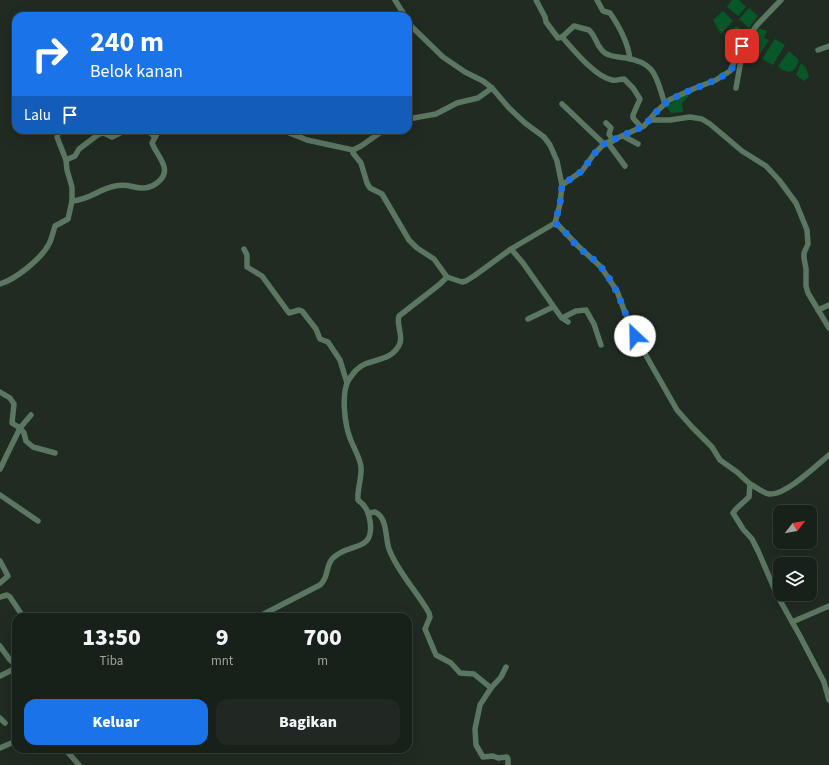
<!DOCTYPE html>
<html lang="id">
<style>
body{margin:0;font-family:"Source Sans 3",sans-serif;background:#212823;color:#f1f3f6;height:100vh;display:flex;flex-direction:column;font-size:15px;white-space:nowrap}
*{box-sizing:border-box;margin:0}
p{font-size:13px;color:#9fa3a2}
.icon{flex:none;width:22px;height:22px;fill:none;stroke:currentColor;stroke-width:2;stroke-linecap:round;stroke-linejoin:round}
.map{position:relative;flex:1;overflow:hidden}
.panel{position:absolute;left:12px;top:613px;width:400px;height:140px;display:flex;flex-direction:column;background:#18201a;border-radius:12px;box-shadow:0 4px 16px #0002,0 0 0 1px #363e39}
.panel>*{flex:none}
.top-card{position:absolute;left:12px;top:12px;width:400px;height:122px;border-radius:12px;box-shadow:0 4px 16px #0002,0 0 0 1px #363e39;background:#1a73e8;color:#fff;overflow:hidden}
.needle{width:26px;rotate:59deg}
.controls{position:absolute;left:773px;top:505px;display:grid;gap:8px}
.controls a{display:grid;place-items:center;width:44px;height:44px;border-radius:8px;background:#18201a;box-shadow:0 4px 16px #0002,0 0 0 1px #363e39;font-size:20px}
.pin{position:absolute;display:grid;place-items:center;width:34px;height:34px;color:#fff;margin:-17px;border-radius:8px;box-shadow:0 2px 6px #0006}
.me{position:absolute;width:44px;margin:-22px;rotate:336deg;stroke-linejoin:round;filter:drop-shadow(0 0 3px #0008)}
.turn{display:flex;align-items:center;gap:14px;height:84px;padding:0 12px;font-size:18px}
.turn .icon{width:52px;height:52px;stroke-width:2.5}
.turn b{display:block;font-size:28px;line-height:34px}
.then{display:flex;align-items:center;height:38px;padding:0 12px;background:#0003;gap:8px;font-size:15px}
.eta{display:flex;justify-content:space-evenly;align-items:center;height:68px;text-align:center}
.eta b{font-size:24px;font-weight:800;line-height:28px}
.primary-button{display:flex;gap:8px;margin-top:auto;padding:8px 12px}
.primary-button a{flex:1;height:46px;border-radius:12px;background:#1a73e8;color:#fff;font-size:16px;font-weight:800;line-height:46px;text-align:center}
.primary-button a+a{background:#212823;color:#f1f3f6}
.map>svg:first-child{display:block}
</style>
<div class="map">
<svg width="829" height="765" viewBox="0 0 829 765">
<rect width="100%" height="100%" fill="#202b22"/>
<g fill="#085729">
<polygon points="732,0 739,0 746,7 738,16 727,7"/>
<polygon points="749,8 758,16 749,28 739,19"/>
<polygon points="723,11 733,21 721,34 713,20"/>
<polygon points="737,26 745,33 736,48 724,37"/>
<polygon points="759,28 767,31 764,38 769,40 757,59 746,61 743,51"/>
<polygon points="775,39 785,45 773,65 762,59"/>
<polygon points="789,51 799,60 795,69 790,72 782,70 778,66"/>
<polygon points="801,63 806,68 809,77 804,81 796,75"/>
<polygon points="687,94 689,96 682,103 683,112 671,113 666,106"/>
</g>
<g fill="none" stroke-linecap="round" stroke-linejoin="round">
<g stroke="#5b7661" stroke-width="5.5">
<polyline points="395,0 405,16"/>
<path d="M536,0L545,17L546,22L558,38L562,37C573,49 595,77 612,80C616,81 620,79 624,79L633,88L640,99L633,115V118L641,127"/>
<path d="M597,0L603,11L610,13C619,26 628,43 630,59"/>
<polyline points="408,21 411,26 443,57 465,72 483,81 492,88 509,108 525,123 544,137 550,145 557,161 562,185"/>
<path d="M562,37L574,26L589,30C596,36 597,48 605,53C611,57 619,57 626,58C657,63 656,78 665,104"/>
<polyline points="818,50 829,46"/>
<polyline points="736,88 741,60 738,56"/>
<polyline points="562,104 604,144"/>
<polyline points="408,119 436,114 457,103 478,98 492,88"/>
<polyline points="650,120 670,120 690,117 702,119 710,124 742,151 766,166 779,180 796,203 807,230 808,244 804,253 804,258 806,269 806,286 808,293 829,328"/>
<polyline points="606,123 611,128 609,134 613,141"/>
<polyline points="147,130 155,137"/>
<polyline points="282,130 307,140 353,150 361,146 384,130"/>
<polyline points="623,136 638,144"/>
<polyline points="608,143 625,166"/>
<polyline points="353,150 353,153 361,163 367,183 370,188 382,194 409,240 417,248 434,259 447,277"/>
<polyline points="66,160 75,156 79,149 99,134 104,133 112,137 126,130"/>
<path d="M72,201C91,199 99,189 115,186C128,183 132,188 142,188C147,188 153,186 157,183C174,170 158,158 152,143L159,130"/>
<polyline points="555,223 559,226 578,246 601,267 617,291 630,326 640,345 677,410 692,427 712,447 720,460 737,472 750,484 749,497 736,509 733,513 743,529 752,539 759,553 777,595 800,636 824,682 829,700"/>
<polyline points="244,249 247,255 247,267 262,276 289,313 299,310 302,311 316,329 320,339 328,342 340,360 347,383"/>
<polyline points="511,249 523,263 561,317 568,322"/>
<path d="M0,284C16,279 41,259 49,244C52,238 53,232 55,226L68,219L72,201V187L67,170L66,160L57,137L59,130"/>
<polyline points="818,310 829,305"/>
<polyline points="562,318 576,311 586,310 594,324 601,345"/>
<polyline points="528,319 553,307"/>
<polyline points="0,392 10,398 14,404 12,423 20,428 0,469"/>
<polyline points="31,415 20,428 24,433 26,441 33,447 55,453"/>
<path d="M750,484C756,487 763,493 769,494C785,496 817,465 829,455"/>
<polyline points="0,495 38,521"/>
<path d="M368,513L375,512C388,518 385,538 389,549C398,573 417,591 429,613L430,617L425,629L436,655L451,663L460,673L474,674L491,688L480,705L475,729L476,745L483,757L493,756L498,758L507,757L508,759V765"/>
<polyline points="0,561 8,576 0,583"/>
<polyline points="0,597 7,595 10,597 22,615 26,617"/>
<path d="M258,617L320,585C329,578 325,566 333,558C349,542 375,553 370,521C368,511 366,506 358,500C357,489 362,478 361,467C360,457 353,447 350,438C345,425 341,395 348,381C352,375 357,367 365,364C377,359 394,359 400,343C403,334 396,325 399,316L440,284L447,277L462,282L466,281L474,276L511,249L555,223L560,204L562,185L582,171L594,154L604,144L644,126L655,113L669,100L693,89L716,80L730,71L742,46L757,25L781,0"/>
<polyline points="792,622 829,606"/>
<polyline points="0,646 10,660 16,665"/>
<polyline points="0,676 16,668"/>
<polyline points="491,688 501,677 506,667"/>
<polyline points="0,718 5,723"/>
<polyline points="0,748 16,741"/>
<polyline points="65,749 79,765"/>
</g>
</g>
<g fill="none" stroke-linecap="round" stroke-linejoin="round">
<path stroke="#1a73e8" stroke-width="7" stroke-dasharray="0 12.6" d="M635,336C624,312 618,287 601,267C594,258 584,253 576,245C569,237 563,228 555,223L560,204L562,185L582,171L594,154L604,144L644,126L655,113L669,100L693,89L716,80L727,73L733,67L742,46"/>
</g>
</svg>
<div class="controls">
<a><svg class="needle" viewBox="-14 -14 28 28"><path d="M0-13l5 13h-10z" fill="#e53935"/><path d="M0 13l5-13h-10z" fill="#9fa3a2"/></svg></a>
<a><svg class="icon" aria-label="layers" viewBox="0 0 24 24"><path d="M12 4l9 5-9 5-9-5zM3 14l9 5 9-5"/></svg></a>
</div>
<div class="pin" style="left:742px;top:46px;background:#d93025"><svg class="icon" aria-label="arrive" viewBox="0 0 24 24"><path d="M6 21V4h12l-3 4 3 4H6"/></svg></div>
<svg class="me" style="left:635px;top:336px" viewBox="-20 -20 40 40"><circle r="19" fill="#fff"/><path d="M0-13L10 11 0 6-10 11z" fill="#1a73e8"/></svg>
<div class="top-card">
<div class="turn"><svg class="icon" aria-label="right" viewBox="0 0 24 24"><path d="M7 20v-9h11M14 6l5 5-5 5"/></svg><div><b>240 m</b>Belok kanan</div></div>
<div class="then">Lalu<svg class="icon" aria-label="arrive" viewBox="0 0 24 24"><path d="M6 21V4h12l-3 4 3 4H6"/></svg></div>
</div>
<section class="panel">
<div class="eta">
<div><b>13:50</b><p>Tiba</p></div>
<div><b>9</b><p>mnt</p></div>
<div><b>700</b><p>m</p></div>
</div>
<div class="primary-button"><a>Keluar</a><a>Bagikan</a></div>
</section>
</div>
